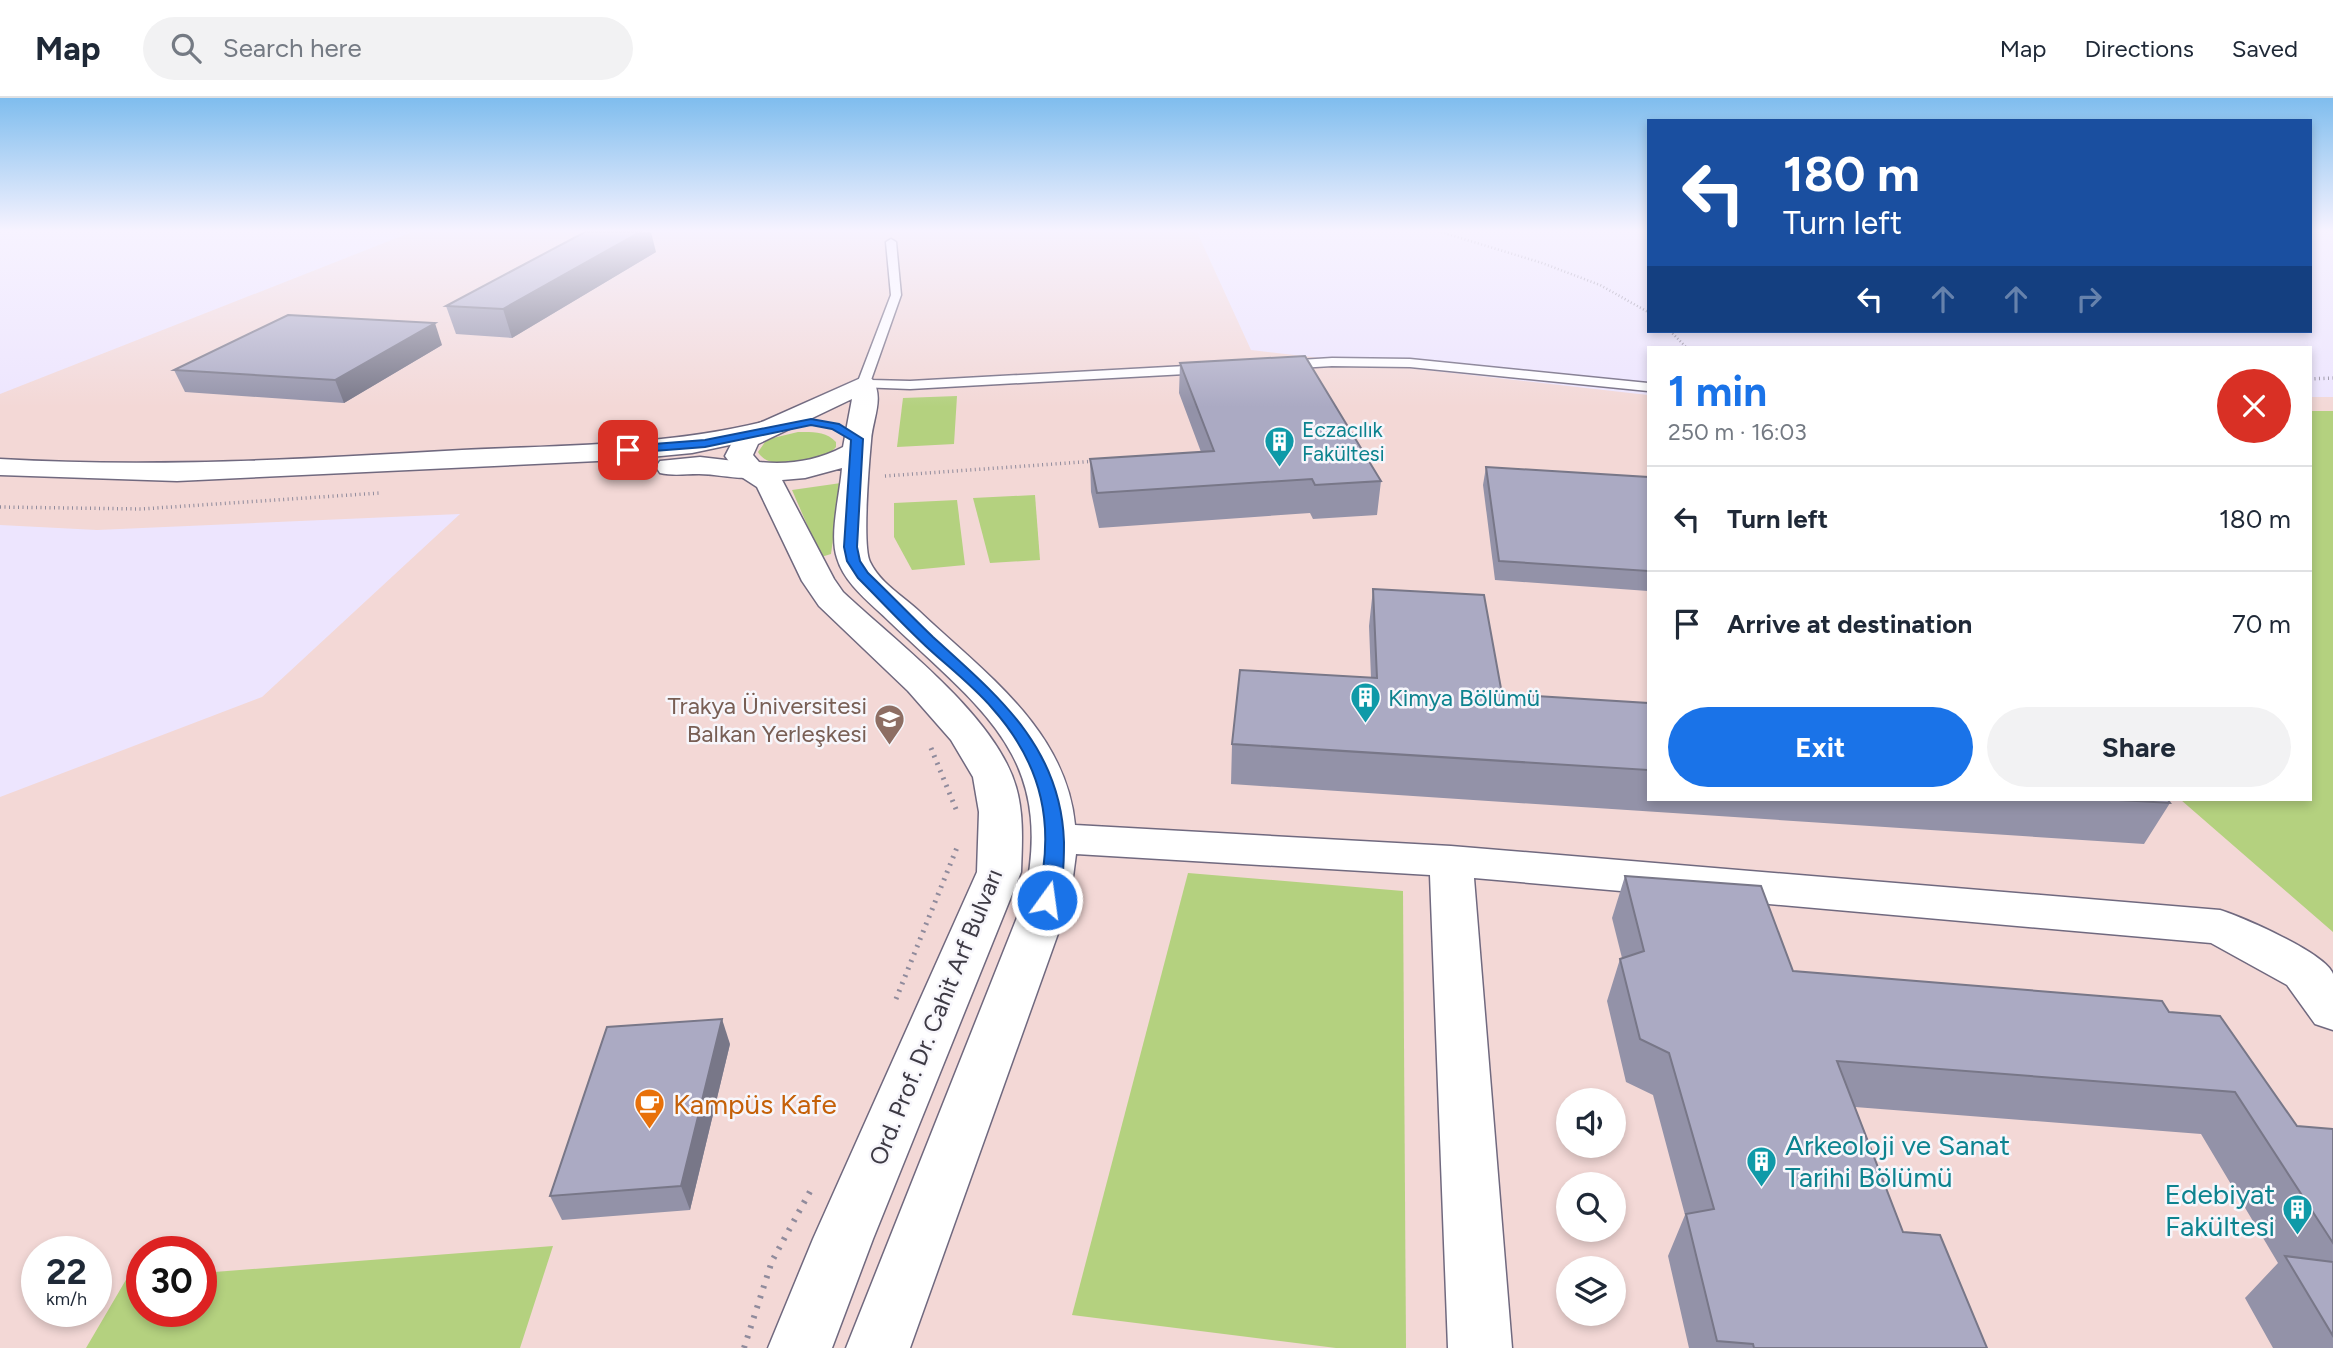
<!DOCTYPE html>
<meta charset="utf-8">
<style>
body{margin:0;font-family:Figtree,sans-serif;background:#f2f2f3;color:#1f2937;height:100vh;display:flex;flex-direction:column;font-size:26px;white-space:nowrap}
*{box-sizing:border-box;margin:0}
p{font-size:23px;color:#747a83}
.icon{flex:none;width:38px;height:38px;fill:none;stroke:currentColor;stroke-width:2;stroke-linecap:round;stroke-linejoin:round}
.map{position:relative;flex:1;overflow:hidden}
.drawer{position:absolute;left:1647px;top:248px;width:665px;height:455px;display:flex;flex-direction:column;background:#fff;border-radius:0px;box-shadow:0 4px 10px #0003}
.drawer>*{flex:none}
.hud{position:absolute;left:1647px;top:21px;width:665px;height:214px;border-radius:0px;box-shadow:0 4px 10px #0003;background:#1a4fa0;color:#fff;overflow:hidden}
.tools{position:absolute;left:1556px;top:990px;display:grid;gap:14px}
.tools a{display:grid;place-items:center;width:70px;height:70px;border-radius:50%;background:#fff;box-shadow:0 4px 10px #0003;font-size:35px}
.speed{position:absolute;left:21px;top:1138px;display:flex;gap:14px;font-size:35px;font-weight:700;text-align:center}
.speed>*{display:grid;place-content:center;width:91px;height:91px;border-radius:50%;background:#fff;box-shadow:0 4px 10px #0003;line-height:1}
.speed small{font-size:18px;font-weight:400}
.speed .limit{border:10px solid #d22;background:#fff;color:#111}
.pin{position:absolute;display:grid;place-items:center;width:60px;height:60px;color:#fff;margin:-30px;border-radius:14px;box-shadow:0 4px 10px #0006}
.me{position:absolute;width:77px;margin:-38px;rotate:14deg;stroke-linejoin:round;filter:drop-shadow(0 0 5px #0008)}
.turn{display:flex;align-items:center;gap:24px;height:147px;padding:0 21px;font-size:32px}
.turn .icon{width:91px;height:91px;stroke-width:2.5}
.turn b{display:block;font-size:49px;line-height:60px}
.lanes{display:flex;align-items:center;height:66px;padding:0 21px;background:#0003;justify-content:center;gap:35px;direction:ltr}
.lanes .off{opacity:.35}
.round{display:grid;place-items:center;flex:none;width:74px;height:74px;border-radius:37px;background:#f2f2f3}
.headline{display:flex;align-items:center;justify-content:space-between;height:119px;padding:0 21px}
h1{font-size:42px;font-weight:700;line-height:52px;color:#1a73e8}
.button{display:flex;gap:14px;margin-top:auto;padding:14px 21px}
.button a{flex:1;height:80px;border-radius:42px;background:#1a73e8;color:#fff;font-size:28px;font-weight:700;line-height:80px;text-align:center}
.button a+a{background:#f2f2f3;color:#1f2937}
ul{padding:0;list-style:none}
li{display:flex;align-items:center;gap:21px;height:105px;padding:0 21px;border-top:2px solid #e0e1e3}
li div{flex:1}
li b{display:block;font-size:26px}
li em{font-style:normal}
header{display:flex;align-items:center;gap:42px;box-sizing:border-box;height:98px;padding:0 35px;background:#fff;border-bottom:2px solid #e0e1e3}
header strong{font-size:33px}
nav{display:flex;gap:38px;margin-inline-start:auto;font-size:24px}
.search{width:490px;height:63px;background:#f2f2f3;display:flex;align-items:center;gap:18px;box-sizing:border-box;padding:0 24px;border-radius:38px;color:#747a83;font-size:26px}
.map>svg:first-child{display:block}
</style>
<header>
<strong>Map</strong>
<div class="search"><svg class="icon" aria-label="search" viewBox="0 0 24 24"><circle cx="10" cy="10" r="6"/><path d="M15 15l6 6"/></svg>Search here</div>
<nav><a>Map</a><a>Directions</a><a>Saved</a></nav>
</header>
<div class="map">
<svg width="2333" height="1250" viewBox="0 0 2333 1250">
<rect width="100%" height="100%" fill="#ede5fe"/>
<path fill="#f3d8d6" fill-rule="evenodd" d="M412,134H1197L1251,252L1648,297V702H2310V299H2333V1250H0V699L262,599L460,416L97,432L0,427V296ZM1568,1003H1614V1048H1568ZM1568,1087H1614V1132H1568ZM37,1153H96V1213H37ZM142,1153H201V1213H142ZM1568,1171H1614V1216H1568Z"/>
<g fill="#b4d17f">
<polygon points="957,298 954,346 897,349 903,300"/>
<polygon points="2310,313 2333,313 2333,834 2181,702 2310,702"/>
<path d="M798,334C812,334 826,333 836,344V349C823,365 769,375 758,354L765,344L773,340Z"/>
<polygon points="841,385 831,456 821,459 792,392"/>
<polygon points="1035,397 1040,462 990,465 973,400"/>
<polygon points="957,402 965,467 912,472 894,439 894,405"/>
<polygon points="1188,775 1403,793 1406,1250 1336,1250 1072,1217"/>
<polygon points="553,1148 520,1250 86,1250 127,1180 142,1179 142,1213 201,1213 201,1175"/>
</g>
<g fill="none" stroke-linecap="round" stroke-linejoin="round">
<defs>
<g id="service">
<polygon points="891,141 896,144 901,197 871,282 910,283 1204,267 1210,271 1204,275 910,291 859,289 857,286 891,197 886,144"/>
<polygon points="1332,260 1410,261 1648,285 1648,293 1410,269 1332,268 1283,271 1277,267 1283,263"/>
</g>
<path id="minor" d="M863,279L872,281C885,300 872,322 871,343C869,365 862,448 870,464C880,485 903,498 919,513C983,574 1066,631 1075,727L1451,748L2220,812C2242,819 2326,855 2333,876C2333,889 2333,917 2333,932L2315,926L2287,887L2211,845L1474,780L1512,1250H1448L1430,777L1076,756L1070,802L910,1250H846L1024,802C1056,659 984,614 891,525C872,506 845,487 837,460C829,437 840,396 842,370L805,380L782,382L834,481L843,494C896,544 996,618 1016,689C1024,716 1022,746 1021,774L873,1141L832,1250H768L813,1141L977,774L979,714L973,679L951,642L908,593L819,508L802,483L757,389L740,378L725,358L737,335ZM852,301L843,349C816,363 789,367 759,364L753,357L758,346Z"/>
<g id="secondary">
<path d="M763,324L772,326L776,332L772,338L692,355L619,362L177,383L0,377V361C154,370 308,361 462,352C563,347 664,348 763,324Z"/>
<path d="M700,359L760,366L764,372L760,378C740,383 719,376 699,376C685,376 673,378 660,375L656,369L660,363Z"/>
</g>
</defs>
<use href="#service" stroke="#70697f" stroke-width="3"/>
<use href="#minor" stroke="#70697f" stroke-width="3"/>
<use href="#secondary" stroke="#70697f" stroke-width="3"/>
<g stroke="#908b9c" stroke-width="2.5" stroke-dasharray="1 2.5" stroke-linecap="butt">
<polyline points="1441,134 1542,165 1600,187 1648,214"/>
<polyline points="1670,233 1687,250"/>
</g>
<g stroke="#908b9c" stroke-width="3.5" stroke-dasharray="1 3.5" stroke-linecap="butt">
<polyline points="2310,281 2333,280"/>
<polyline points="885,378 1096,363"/>
<polyline points="0,409 141,411 380,395"/>
</g>
<g stroke="#908b9c" stroke-width="5" stroke-dasharray="2 6" stroke-linecap="butt">
<polyline points="931,650 958,716"/>
<polyline points="896,901 958,747"/>
</g>
<polyline stroke="#908b9c" stroke-width="6" stroke-dasharray="2.5 8" stroke-linecap="butt" points="744,1250 772,1163 813,1088"/>
<use href="#service" fill="#fff" fill-rule="evenodd"/>
<use href="#minor" fill="#fff" fill-rule="evenodd"/>
<use href="#secondary" fill="#fff" fill-rule="evenodd"/>
</g>
<g fill="#9392a8">
<polygon points="656,154 512,240 456,236 446,208"/>
<polygon points="442,247 344,305 185,294 174,272"/>
<polygon points="1180,265 1381,383 1377,417 1313,421 1310,415 1099,430 1091,394 1090,361 1201,354 1179,295"/>
<polygon points="1486,369 1648,379 1648,493 1495,482 1483,387"/>
<polygon points="1373,491 1502,596 1648,605 1648,702 2168,702 2170,705 2144,746 1231,686 1232,646 1371,580 1369,528"/>
<polygon points="1625,778 1793,873 2169,914 2297,1028 2333,1031 2333,1250 2273,1250 2245,1200 2278,1165 2201,1036 1855,1009 1903,1134 1987,1250 1689,1250 1668,1158 1685,1117 1653,997 1626,984 1607,903 1620,861 1622,860 1612,820"/>
<polygon points="730,946 690,1112 562,1122 550,1098"/>
</g>
<g fill="#787788">
<polygon points="640,134 651,134 656,154 512,240 503,211"/>
<polygon points="435,225 442,247 344,305 335,282"/>
<polygon points="722,921 730,946 690,1112 681,1088"/>
</g>
<g fill="#abaac3" stroke="#787788" stroke-width="2">
<polygon points="585,134 640,134 503,211 446,208"/>
<polygon points="288,217 435,225 335,282 174,272"/>
<polygon points="1305,258 1381,383 1315,387 1312,381 1097,395 1090,361 1214,353 1180,265"/>
<polygon points="1486,369 1648,379 1648,473 1499,463"/>
<polygon points="1373,491 1484,497 1502,596 1648,605 1648,672 1232,646 1240,572 1377,580"/>
<polygon points="2119,702 2168,702 2170,705"/>
<polygon points="1625,778 1761,788 1793,873 2162,903 2169,914 2220,918 2297,1028 2333,1031 2333,1145 2235,994 1837,963 1903,1134 1940,1137 1987,1250 1754,1250 1753,1246 1717,1243 1686,1116 1714,1111 1669,955 1640,941 1620,861 1644,853"/>
<polygon points="722,921 681,1088 550,1098 607,929"/>
<polygon points="2285,1158 2333,1164 2333,1238"/>
</g>
<linearGradient id="sky" x2="0" y2="1"><stop stop-color="#7fbdee"/><stop offset="0.43" stop-color="#f7f3ff"/><stop offset="1" stop-color="#f7f3ff" stop-opacity="0"/></linearGradient>
<rect width="2333" height="309" fill="url(#sky)"/>
<path fill="#1a73e8" stroke="#114b97" stroke-width="2" d="M811,321L839,326L863,341L857,449L860,463L868,475C890,496 911,518 933,539C998,598 1061,649 1064,744C1064,765 1064,789 1053,807H1040L1037,802C1056,729 1043,667 992,610C974,589 951,571 930,552C905,529 882,504 858,480L847,463L844,449L851,342L832,331L811,327L705,349L628,355L623,352L628,348L705,342Z"/>
<defs>
<symbol id="building-pin" viewBox="-11 -11 22 30"><path d="M0 17L-7.5 6A9.5 9.5 0 1 1 7.5 6Z" fill="#0f9aa8" stroke="#f7f6fb"/><path d="M-4-6H4V6H1V3H-1V6H-4ZM-2.5-4.3h1.7v1.8h-1.7ZM.8-4.3h1.7v1.8H.8ZM-2.5-1h1.7V.8h-1.7ZM.8-1h1.7V.8H.8Z" fill="#fff"/></symbol>
<symbol id="university-pin" viewBox="-11 -11 22 30"><path d="M0 17L-7.5 6A9.5 9.5 0 1 1 7.5 6Z" fill="#8d6e63" stroke="#f7f6fb"/><path d="M0-5L7-2L0 1L-7-2ZM-4 1L0 2.5L4 1V4Q0 6-4 4Z" fill="#fff"/></symbol>
<symbol id="cafe-pin" viewBox="-11 -11 22 30"><path d="M0 17L-7.5 6A9.5 9.5 0 1 1 7.5 6Z" fill="#e8710a" stroke="#f7f6fb"/><path d="M-5.5-4.5H6V0H3Q3 3.5 0 3.5H-2.5Q-5.5 3.5-5.5 0ZM3-3.2v2h1.7v-2ZM-6 4.5H4V6H-6Z" fill="#fff"/></symbol>
</defs>
<g fill-rule="evenodd">
<use href="#building-pin" x="1262" y="326" width="35" height="47"/>
<use href="#building-pin" x="1348" y="582" width="35" height="47"/>
<use href="#university-pin" x="872" y="604" width="35" height="47"/>
<use href="#cafe-pin" x="632" y="988" width="35" height="47"/>
<use href="#building-pin" x="1744" y="1046" width="35" height="47"/>
<use href="#building-pin" x="2280" y="1094" width="35" height="47"/>
</g>
<g text-anchor="middle" stroke-width="5" stroke-linejoin="round" paint-order="stroke">
<g font-size="21" fill="#0d838f" stroke="#f7f6fb" text-anchor="start">
<text x="1302" y="339">Eczacılık<tspan x="1302" dy="24">Fakültesi</tspan></text>
</g>
<g font-size="24" fill="#0d838f" stroke="#f7f6fb" text-anchor="start">
<text x="1388" y="608">Kimya Bölümü</text>
</g>
<g font-size="24" fill="#785e54" stroke="#f7f6fb" text-anchor="end">
<text x="867" y="616">Trakya Üniversitesi<tspan x="867" dy="28">Balkan Yerleşkesi</tspan></text>
</g>
<g font-size="24" fill="#3d3a44" stroke="#f7f6fb">
<text transform="translate(936 919) rotate(-68)" y="8">Ord. Prof. Dr. Cahit Arf Bulvarı</text>
</g>
<g font-size="28" fill="#c56008" stroke="#f7f6fb" text-anchor="start">
<text x="673" y="1016">Kampüs Kafe</text>
</g>
<g font-size="28" fill="#0d838f" stroke="#f7f6fb" text-anchor="start">
<text x="1785" y="1057">Arkeoloji ve Sanat<tspan x="1785" dy="32">Tarihi Bölümü</tspan></text>
<text x="2275" y="1106" text-anchor="end">Edebiyat<tspan x="2275" dy="32">Fakültesi</tspan></text>
</g>
</g>
</svg>
<div class="tools">
<a><svg class="icon" aria-label="sound" viewBox="0 0 24 24"><path d="M4 9h4l5-4v14l-5-4H4zM17 9q2 3 0 6"/></svg></a>
<a><svg class="icon" aria-label="search" viewBox="0 0 24 24"><circle cx="10" cy="10" r="6"/><path d="M15 15l6 6"/></svg></a>
<a><svg class="icon" aria-label="layers" viewBox="0 0 24 24"><path d="M12 4l9 5-9 5-9-5zM3 14l9 5 9-5"/></svg></a>
</div>
<div class="speed"><div>22<small>km/h</small></div><div class="limit">30</div></div>
<div class="pin" style="left:628px;top:352px;background:#d93025"><svg class="icon" aria-label="arrive" viewBox="0 0 24 24"><path d="M6 21V4h12l-3 4 3 4H6"/></svg></div>
<svg class="me" style="left:1047px;top:802px" viewBox="-20 -20 40 40"><circle r="17" fill="#1a73e8" stroke="#fff" stroke-width="3"/><path d="M0-11L8 9 0 5-8 9z" fill="#fff"/></svg>
<div class="hud">
<div class="turn"><svg class="icon" aria-label="left" viewBox="0 0 24 24"><path d="M17 20v-9H6M10 6l-5 5 5 5"/></svg><div><b>180 m</b>Turn left</div></div>
<div class="lanes"><svg class="icon" aria-label="left" viewBox="0 0 24 24"><path d="M17 20v-9H6M10 6l-5 5 5 5"/></svg><svg class="icon off" aria-label="ahead" viewBox="0 0 24 24"><path d="M12 20V5M6 11l6-6 6 6"/></svg><svg class="icon off" aria-label="ahead" viewBox="0 0 24 24"><path d="M12 20V5M6 11l6-6 6 6"/></svg><svg class="icon off" aria-label="right" viewBox="0 0 24 24"><path d="M7 20v-9h11M14 6l5 5-5 5"/></svg></div>
</div>
<section class="drawer">
<div class="headline"><div><h1>1 min</h1><p>250 m · 16:03</p></div><a class="round" style="background:#d93025;color:#fff"><svg class="icon" aria-label="close" viewBox="0 0 24 24"><path d="M6 6l12 12M18 6L6 18"/></svg></a></div>
<ul>
<li><svg class="icon" aria-label="left" viewBox="0 0 24 24"><path d="M17 20v-9H6M10 6l-5 5 5 5"/></svg><div><b>Turn left</b></div><em>180 m</em></li>
<li><svg class="icon" aria-label="arrive" viewBox="0 0 24 24"><path d="M6 21V4h12l-3 4 3 4H6"/></svg><div><b>Arrive at destination</b></div><em>70 m</em></li>
</ul>
<div class="button"><a>Exit</a><a>Share</a></div>
</section>
</div>
